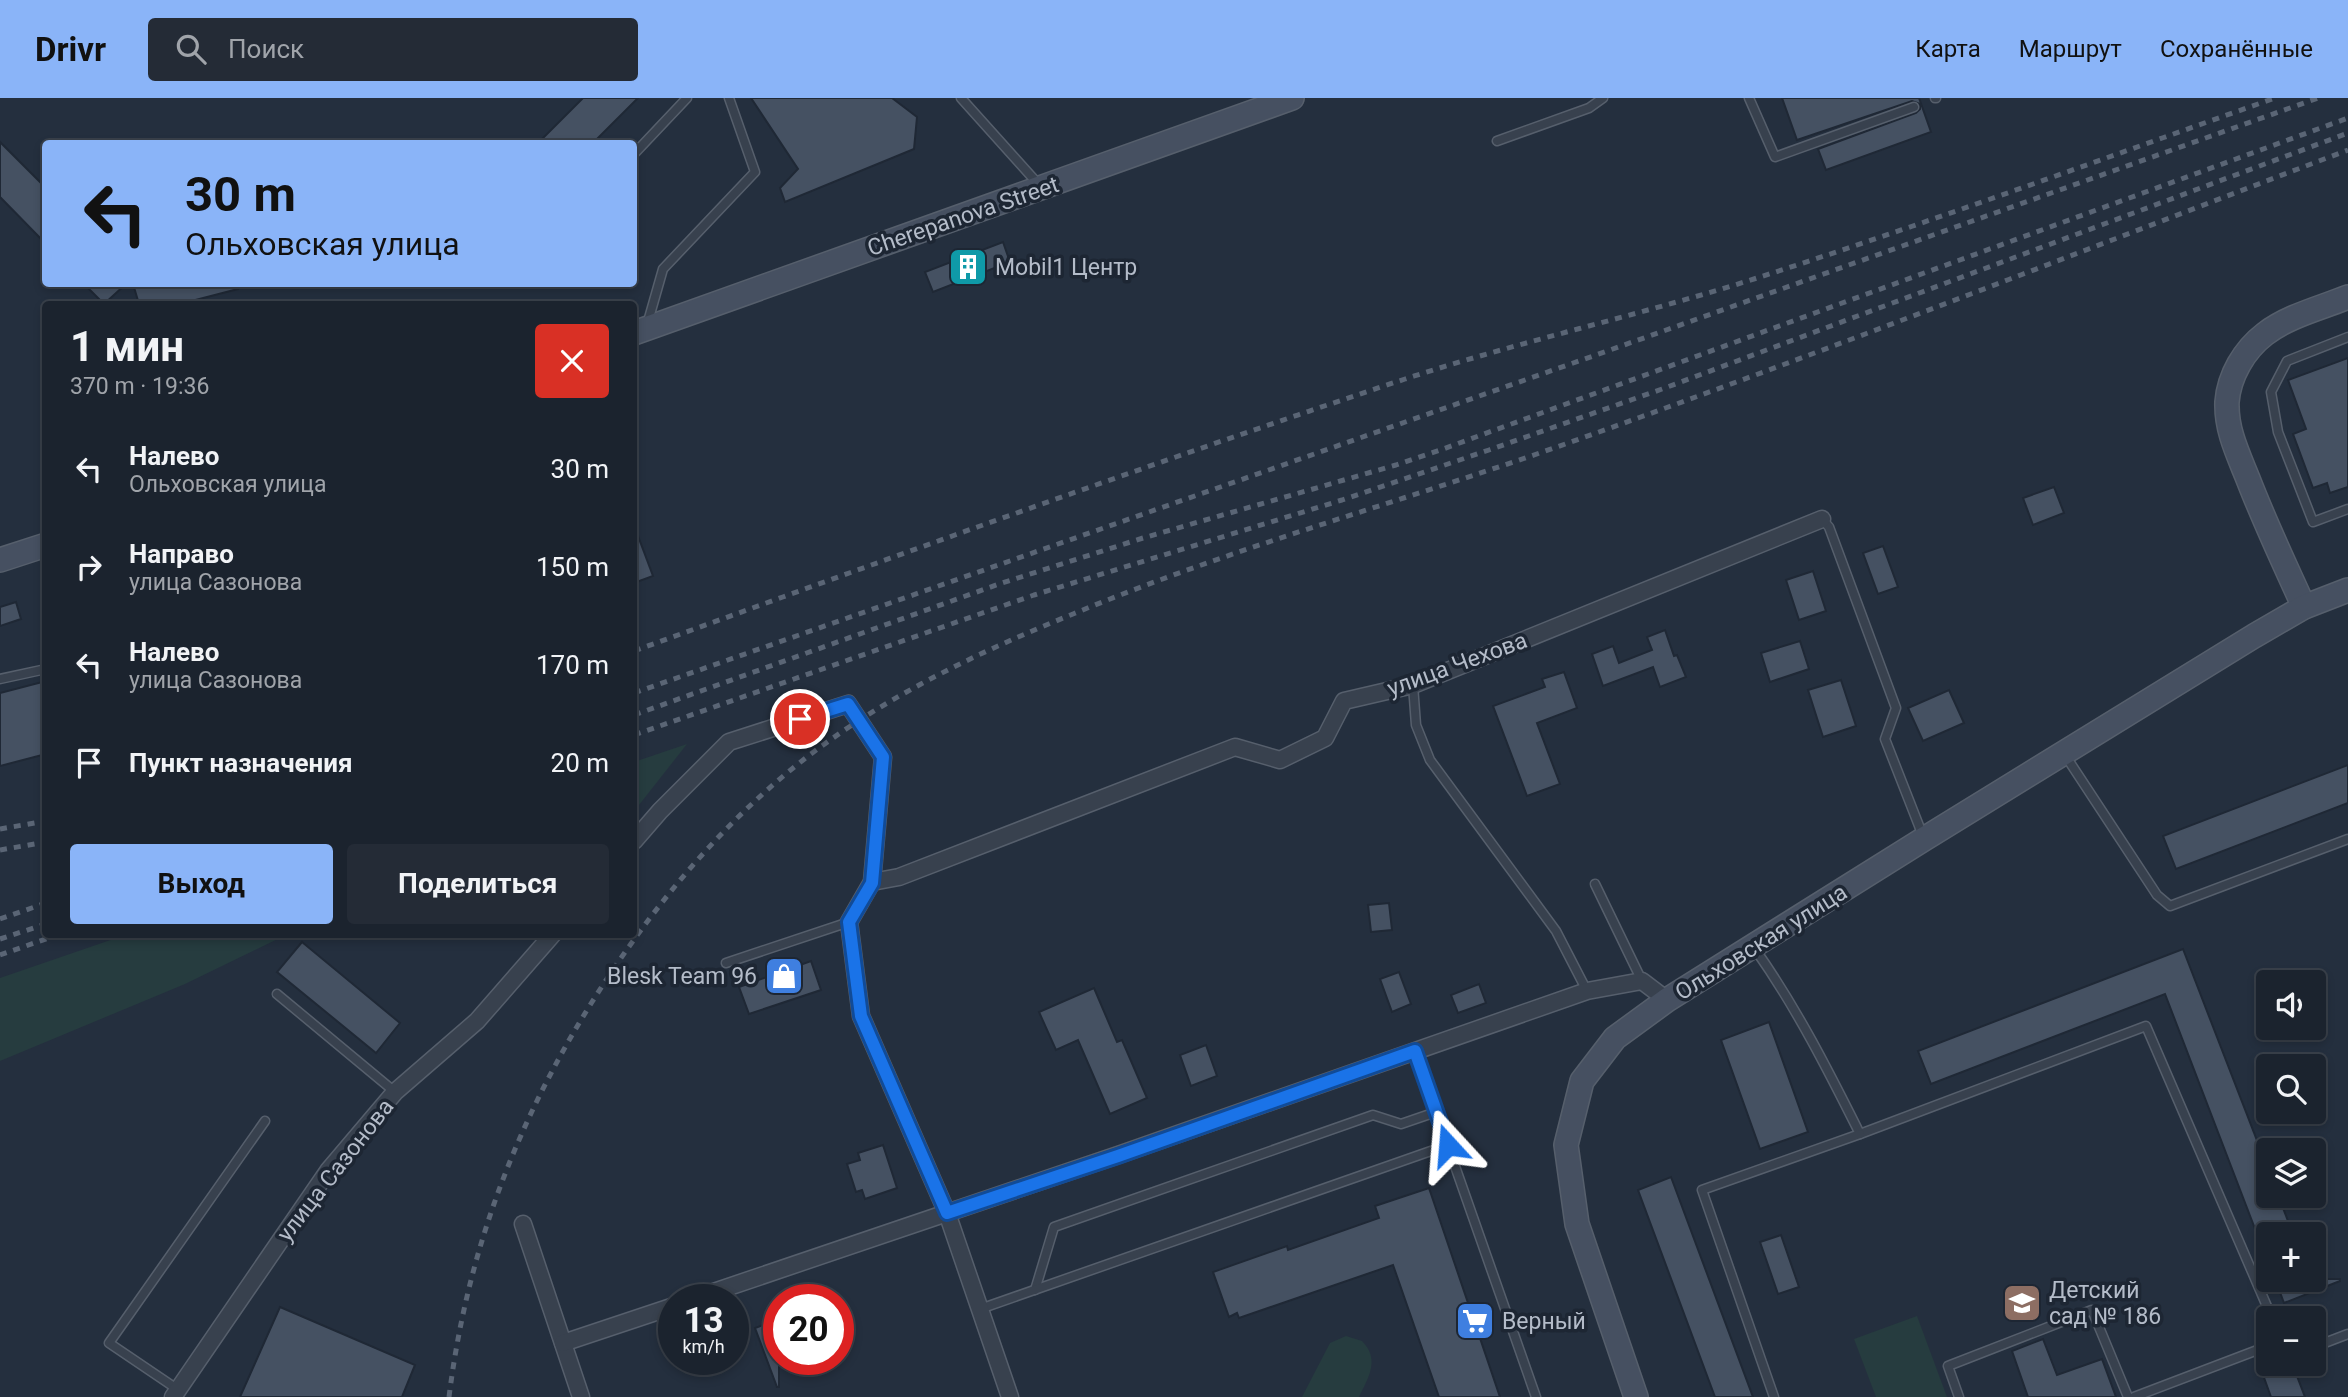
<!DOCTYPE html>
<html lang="ru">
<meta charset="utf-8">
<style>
body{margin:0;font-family:Roboto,sans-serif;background:#242b36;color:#f1f3f6;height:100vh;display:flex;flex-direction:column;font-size:26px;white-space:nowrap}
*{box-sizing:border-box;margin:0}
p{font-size:23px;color:#a0a4aa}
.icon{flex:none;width:38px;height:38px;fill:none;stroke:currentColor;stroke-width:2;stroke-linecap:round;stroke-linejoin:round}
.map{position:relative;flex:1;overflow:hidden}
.side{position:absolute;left:42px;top:203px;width:595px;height:637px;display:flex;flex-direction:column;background:#1b232e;border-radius:7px;box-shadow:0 4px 10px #0003,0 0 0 2px #39404a}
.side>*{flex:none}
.banner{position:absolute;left:42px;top:42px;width:595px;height:147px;border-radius:7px;box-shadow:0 4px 10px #0003,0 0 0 2px #39404a;background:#8ab4f8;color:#111;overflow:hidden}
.tools{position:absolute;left:2256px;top:872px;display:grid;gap:14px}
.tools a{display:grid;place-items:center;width:70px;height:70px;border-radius:7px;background:#1b232e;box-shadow:0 4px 10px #0003,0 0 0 2px #39404a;font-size:35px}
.speed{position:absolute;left:658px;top:1186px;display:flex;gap:14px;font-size:35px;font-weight:700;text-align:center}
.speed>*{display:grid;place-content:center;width:91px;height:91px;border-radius:50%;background:#1b232e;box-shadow:0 4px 10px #0003,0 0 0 2px #39404a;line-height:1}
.speed small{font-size:18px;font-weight:400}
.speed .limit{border:10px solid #d22;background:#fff;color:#111}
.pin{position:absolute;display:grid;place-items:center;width:60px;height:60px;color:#fff;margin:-30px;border:4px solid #fff;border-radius:50%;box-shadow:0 2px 7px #0007}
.me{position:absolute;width:77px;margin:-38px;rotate:341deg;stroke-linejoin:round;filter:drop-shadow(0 0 5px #0008)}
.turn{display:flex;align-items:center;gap:24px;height:147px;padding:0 28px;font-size:32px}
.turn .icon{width:91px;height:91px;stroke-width:2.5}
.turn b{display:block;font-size:49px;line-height:60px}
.round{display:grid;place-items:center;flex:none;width:74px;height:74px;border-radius:7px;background:#242b36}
.overview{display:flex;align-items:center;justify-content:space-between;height:119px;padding:0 28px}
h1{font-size:42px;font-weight:700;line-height:52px}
.action{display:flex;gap:14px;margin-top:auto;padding:14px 28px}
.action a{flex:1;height:80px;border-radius:7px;background:#8ab4f8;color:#111;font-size:28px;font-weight:700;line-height:80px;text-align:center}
.action a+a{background:#242b36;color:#f1f3f6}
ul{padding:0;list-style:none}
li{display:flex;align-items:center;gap:21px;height:98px;padding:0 28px}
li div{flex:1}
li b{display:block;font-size:26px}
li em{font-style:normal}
header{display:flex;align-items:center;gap:42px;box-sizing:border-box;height:98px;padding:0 35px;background:#8ab4f8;color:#111}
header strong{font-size:33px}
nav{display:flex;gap:38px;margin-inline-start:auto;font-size:24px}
.search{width:490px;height:63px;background:#242b36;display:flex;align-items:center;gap:18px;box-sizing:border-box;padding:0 24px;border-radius:7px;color:#a0a4aa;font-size:26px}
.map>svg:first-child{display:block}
</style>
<header>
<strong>Drivr</strong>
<div class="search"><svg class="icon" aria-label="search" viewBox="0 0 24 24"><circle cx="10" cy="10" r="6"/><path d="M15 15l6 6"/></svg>Поиск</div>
<nav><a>Карта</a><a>Маршрут</a><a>Сохранённые</a></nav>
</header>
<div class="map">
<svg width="2348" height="1299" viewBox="0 0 2348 1299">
<rect width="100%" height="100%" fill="#242f3e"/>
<g fill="#263c3f">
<polygon points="687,646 639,707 634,713 634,664"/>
<polygon points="128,836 286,837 185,886 0,963 0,880"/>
<polygon points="1917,1218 1947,1299 1876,1299 1854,1241"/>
<path d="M1346,1238L1362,1243C1380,1261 1369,1279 1359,1299H1302L1330,1245Z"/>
</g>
<g fill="#455162" stroke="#1f2835" stroke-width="2">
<polygon points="583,0 638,0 592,46 537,46"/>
<polygon points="751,0 892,0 917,19 914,51 785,104 780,90 798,71"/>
<polygon points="1782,0 1919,0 1931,34 1826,72 1818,51 1916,15 1920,11 1920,6 1912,3 1797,42"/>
<polygon points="0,44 46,90 46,146 0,99"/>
<polygon points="1003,144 1010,164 933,194 925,174"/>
<polygon points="84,186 126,186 104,206"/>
<polygon points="133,186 237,186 238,191 180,206 139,206"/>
<polygon points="2348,260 2348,389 2330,395 2327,385 2313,390 2293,336 2306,331 2288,282"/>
<polygon points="2054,389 2064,415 2033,427 2023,400"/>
<polygon points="634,430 635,430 653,478 634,485"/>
<polygon points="1883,448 1898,489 1878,496 1863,455"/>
<polygon points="1813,473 1826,513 1799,522 1786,482"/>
<polygon points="16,504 21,521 0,528 0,509"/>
<polygon points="1665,532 1674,558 1677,557 1686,579 1660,589 1653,569 1603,588 1592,556 1613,548 1619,565 1652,552 1647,539"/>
<polygon points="1800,543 1809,571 1770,584 1761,555"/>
<polygon points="1564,574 1577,610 1537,625 1560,686 1527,698 1493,608 1545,589 1542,581"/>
<polygon points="1841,582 1856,628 1823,639 1808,592"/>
<polygon points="46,583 46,656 0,668 0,595"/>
<polygon points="1949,592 1964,625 1923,643 1908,610"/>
<polygon points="2348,667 2348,705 2176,771 2163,738"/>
<polygon points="1389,805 1392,832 1371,834 1368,807"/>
<polygon points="302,844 400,925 376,955 277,874"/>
<polygon points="2183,851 2268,1071 2268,1097 2278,1097 2293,1136 2257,1136 2165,896 1931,986 1918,953"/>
<polygon points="811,863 821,892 749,916 739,889"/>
<polygon points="1399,874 1411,906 1392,914 1380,881"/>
<polygon points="1479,886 1486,905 1458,915 1451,897"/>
<polygon points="1094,890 1117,944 1122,942 1147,1000 1110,1016 1078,942 1056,952 1039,914"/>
<polygon points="1769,924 1808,1034 1760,1051 1721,942"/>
<polygon points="1206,947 1217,978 1191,988 1180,957"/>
<polygon points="883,1047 897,1090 865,1101 862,1092 856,1094 847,1066 860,1062 858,1055"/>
<polygon points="1671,1079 1753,1299 1715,1299 1638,1092"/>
<polygon points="1429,1090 1500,1299 1439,1299 1393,1167 1239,1220 1237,1215 1229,1219 1213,1174 1287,1148 1288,1152 1379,1120 1375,1108"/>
<polygon points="1781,1137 1799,1189 1778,1196 1760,1144"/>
<polygon points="2275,1181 2340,1181 2340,1183 2284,1205"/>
<polygon points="280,1209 415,1267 402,1299 240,1299"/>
<polygon points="779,1221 779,1289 777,1289 755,1230"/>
<polygon points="2043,1241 2057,1277 2102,1261 2116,1299 2028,1299 2012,1253"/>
<polygon points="2286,1265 2292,1265 2305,1299 2271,1299 2262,1274"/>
</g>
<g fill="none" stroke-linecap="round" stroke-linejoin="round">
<defs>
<g id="lane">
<polyline points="961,0 1040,88"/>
<polyline points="1749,0 1775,59 1914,9"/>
<polyline points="1935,0 1936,0"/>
<polyline points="1497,43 1589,10 1603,0"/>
<polyline points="634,56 687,0"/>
<polyline points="647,227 663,171 755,74 729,0"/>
<polyline points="2348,239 2287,263 2271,294 2278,334 2313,424 2348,411"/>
<polyline points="1822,421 1829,429 1896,610 1885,641 1923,738"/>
<polyline points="0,581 46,571"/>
<polyline points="1413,587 1416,627 1430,662 1556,833 1587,893"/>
<polyline points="2065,657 2157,797 2170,808 2348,741"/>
<polyline points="1595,786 1642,883"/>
<path d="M1755,851C1796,909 1828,972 1860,1036L2146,928L2272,1220"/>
<polyline points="726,865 849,824"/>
<polyline points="277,896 395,994"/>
<polyline points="1415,953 1436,1014"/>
<polyline points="1035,1192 1054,1129 1373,1017 1401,1026 1436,1014 1536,1299"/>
<polyline points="980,1211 1448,1047"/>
<polyline points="2314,1249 2348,1236"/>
<polyline points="177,1291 109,1245 265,1023"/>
<polyline points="1774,1299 1702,1092 1860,1036"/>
<polyline points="1959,1299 1948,1268 2092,1212 2128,1299"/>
<polyline points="2134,1299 2268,1248"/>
</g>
<g id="street">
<polyline points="634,743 660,713 729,644 848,606 883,659 872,784 849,824 861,918 947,1115 1010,1299"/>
<polyline points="872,784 899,779 1235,649 1280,662 1325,640 1344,603 1413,587 1822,421"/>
<polyline points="523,1126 581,1299"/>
<polyline points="690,1202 1118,1057 1587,893 1642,883 1667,902"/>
<polyline points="563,1245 674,1208"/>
<polyline points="173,1299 328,1073 395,994 477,923 553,836"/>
</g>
<g id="secondary">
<polyline points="634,235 1292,0"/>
<polyline points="0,462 46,447"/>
<path d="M2304,509C2285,467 2265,425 2248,381C2238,356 2226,332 2227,304C2229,278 2244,252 2265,236C2288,218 2321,210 2348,199"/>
<polyline points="1636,1299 1577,1126 1566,1047 1582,983 1615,940 1667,902 1924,741 2254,538 2304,509 2348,492"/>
</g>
</defs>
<use href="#lane" stroke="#565f6c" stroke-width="11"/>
<use href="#street" stroke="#565f6c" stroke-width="19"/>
<use href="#secondary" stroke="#565f6c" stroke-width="26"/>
<use href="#lane" stroke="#38414e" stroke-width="8"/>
<use href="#street" stroke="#38414e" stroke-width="16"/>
<use href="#secondary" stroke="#465061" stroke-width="23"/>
<g stroke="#5a6575" stroke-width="5" stroke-dasharray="7 7" stroke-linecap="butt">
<path d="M634,553C890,460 1146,367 1405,281C1521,243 1641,217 1757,180C1931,124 2102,61 2275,0"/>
<polyline points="634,595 1596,257 2318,0"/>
<polyline points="634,617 999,486 1143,440 1396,367 1443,351 2348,20"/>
<polyline points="634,637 1034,497 1342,402 1489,352 1662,291 2348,35"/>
<polyline points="0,731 46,723"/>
<polyline points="0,752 46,744"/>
<polyline points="0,821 46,805"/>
<polyline points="0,841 46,826"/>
<polyline points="0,857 60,836"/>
<path d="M449,1299C467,1155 515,1027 592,904C650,812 720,726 807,659C888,597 979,554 1073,516C1229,451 1394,406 1554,350C1820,256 2084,152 2348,52"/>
</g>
</g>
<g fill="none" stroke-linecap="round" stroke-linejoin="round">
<defs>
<polyline id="route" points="800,621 848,606 883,659 872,785 849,824 861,918 947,1115 1118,1058 1415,953 1448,1047"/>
</defs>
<use href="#route" stroke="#114b97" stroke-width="18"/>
<use href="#route" stroke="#1a73e8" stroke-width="12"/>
</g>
<defs>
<symbol id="building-square" viewBox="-11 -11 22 22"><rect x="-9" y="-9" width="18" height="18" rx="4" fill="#0f9aa8" stroke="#1d2633"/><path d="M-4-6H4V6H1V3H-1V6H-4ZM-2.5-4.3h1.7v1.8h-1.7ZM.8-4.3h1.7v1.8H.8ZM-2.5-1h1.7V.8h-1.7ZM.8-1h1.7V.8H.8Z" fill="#fff"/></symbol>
<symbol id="shop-square" viewBox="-11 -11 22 22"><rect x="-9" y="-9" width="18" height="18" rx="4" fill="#3f7fe0" stroke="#1d2633"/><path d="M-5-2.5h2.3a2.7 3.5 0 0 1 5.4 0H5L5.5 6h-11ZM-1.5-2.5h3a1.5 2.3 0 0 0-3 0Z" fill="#fff"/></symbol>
<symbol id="school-square" viewBox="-11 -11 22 22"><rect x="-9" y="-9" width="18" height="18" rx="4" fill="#8d6e63" stroke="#1d2633"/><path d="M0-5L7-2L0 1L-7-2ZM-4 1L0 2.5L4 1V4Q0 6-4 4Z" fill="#fff"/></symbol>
<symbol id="supermarket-square" viewBox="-11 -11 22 22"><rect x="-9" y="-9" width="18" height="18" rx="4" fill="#3f7fe0" stroke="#1d2633"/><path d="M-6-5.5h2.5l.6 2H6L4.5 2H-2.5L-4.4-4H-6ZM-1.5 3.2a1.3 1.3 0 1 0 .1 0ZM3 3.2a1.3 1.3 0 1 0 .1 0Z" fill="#fff"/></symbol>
</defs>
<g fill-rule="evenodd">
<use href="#building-square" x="946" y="147" width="44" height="44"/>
<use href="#shop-square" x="762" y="856" width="44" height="44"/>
<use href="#school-square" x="2000" y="1183" width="44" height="44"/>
<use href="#supermarket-square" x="1453" y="1201" width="44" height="44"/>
</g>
<g text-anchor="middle" stroke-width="7" stroke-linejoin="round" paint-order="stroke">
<g font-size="23" fill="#b4bcc9" stroke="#1d2633">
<text transform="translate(963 118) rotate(-19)" y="8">Cherepanova Street</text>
<text transform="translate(1457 566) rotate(-20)" y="8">улица Чехова</text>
<text transform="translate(1761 844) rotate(-32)" y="8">Ольховская улица</text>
<text transform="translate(335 1072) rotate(-52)" y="8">улица Сазонова</text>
</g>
<g font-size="23" fill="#b4bcc9" stroke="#1d2633" text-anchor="start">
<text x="995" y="177">Mobil1 Центр</text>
<text x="757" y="886" text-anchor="end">Blesk Team 96</text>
<text x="2049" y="1200">Детский<tspan x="2049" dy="26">сад № 186</tspan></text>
<text x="1502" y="1231">Верный</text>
</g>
</g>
</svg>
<div class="tools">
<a><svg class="icon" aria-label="sound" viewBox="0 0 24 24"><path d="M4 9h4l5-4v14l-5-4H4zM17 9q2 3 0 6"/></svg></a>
<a><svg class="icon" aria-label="search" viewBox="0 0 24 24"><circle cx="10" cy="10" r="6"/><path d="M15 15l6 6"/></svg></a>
<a><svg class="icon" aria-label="layers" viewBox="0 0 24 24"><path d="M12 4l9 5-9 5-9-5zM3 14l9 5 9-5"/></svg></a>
<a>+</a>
<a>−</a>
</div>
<div class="speed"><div>13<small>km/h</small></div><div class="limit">20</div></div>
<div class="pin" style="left:800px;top:621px;background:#d93025"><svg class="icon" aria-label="arrive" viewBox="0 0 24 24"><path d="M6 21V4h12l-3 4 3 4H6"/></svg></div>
<svg class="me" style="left:1448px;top:1047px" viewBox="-20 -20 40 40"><path d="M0-17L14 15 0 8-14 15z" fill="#1a73e8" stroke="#fff" stroke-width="4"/></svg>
<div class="banner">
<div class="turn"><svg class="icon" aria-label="left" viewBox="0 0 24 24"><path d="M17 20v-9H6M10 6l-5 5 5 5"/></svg><div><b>30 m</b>Ольховская улица</div></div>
</div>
<section class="side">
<div class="overview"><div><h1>1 мин</h1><p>370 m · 19:36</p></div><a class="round" style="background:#d93025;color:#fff"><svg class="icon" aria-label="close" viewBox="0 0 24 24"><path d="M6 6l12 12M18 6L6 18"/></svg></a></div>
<ul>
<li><svg class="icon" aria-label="left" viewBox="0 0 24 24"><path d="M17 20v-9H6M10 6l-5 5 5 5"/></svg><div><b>Налево</b><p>Ольховская улица</p></div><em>30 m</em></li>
<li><svg class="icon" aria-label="right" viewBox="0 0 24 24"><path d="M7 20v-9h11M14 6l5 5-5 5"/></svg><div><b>Направо</b><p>улица Сазонова</p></div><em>150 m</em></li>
<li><svg class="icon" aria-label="left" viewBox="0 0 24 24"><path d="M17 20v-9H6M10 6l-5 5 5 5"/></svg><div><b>Налево</b><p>улица Сазонова</p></div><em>170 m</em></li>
<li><svg class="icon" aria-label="arrive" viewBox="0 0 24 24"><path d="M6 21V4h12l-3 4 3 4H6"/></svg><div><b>Пункт назначения</b></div><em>20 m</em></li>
</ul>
<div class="action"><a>Выход</a><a>Поделиться</a></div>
</section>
</div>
